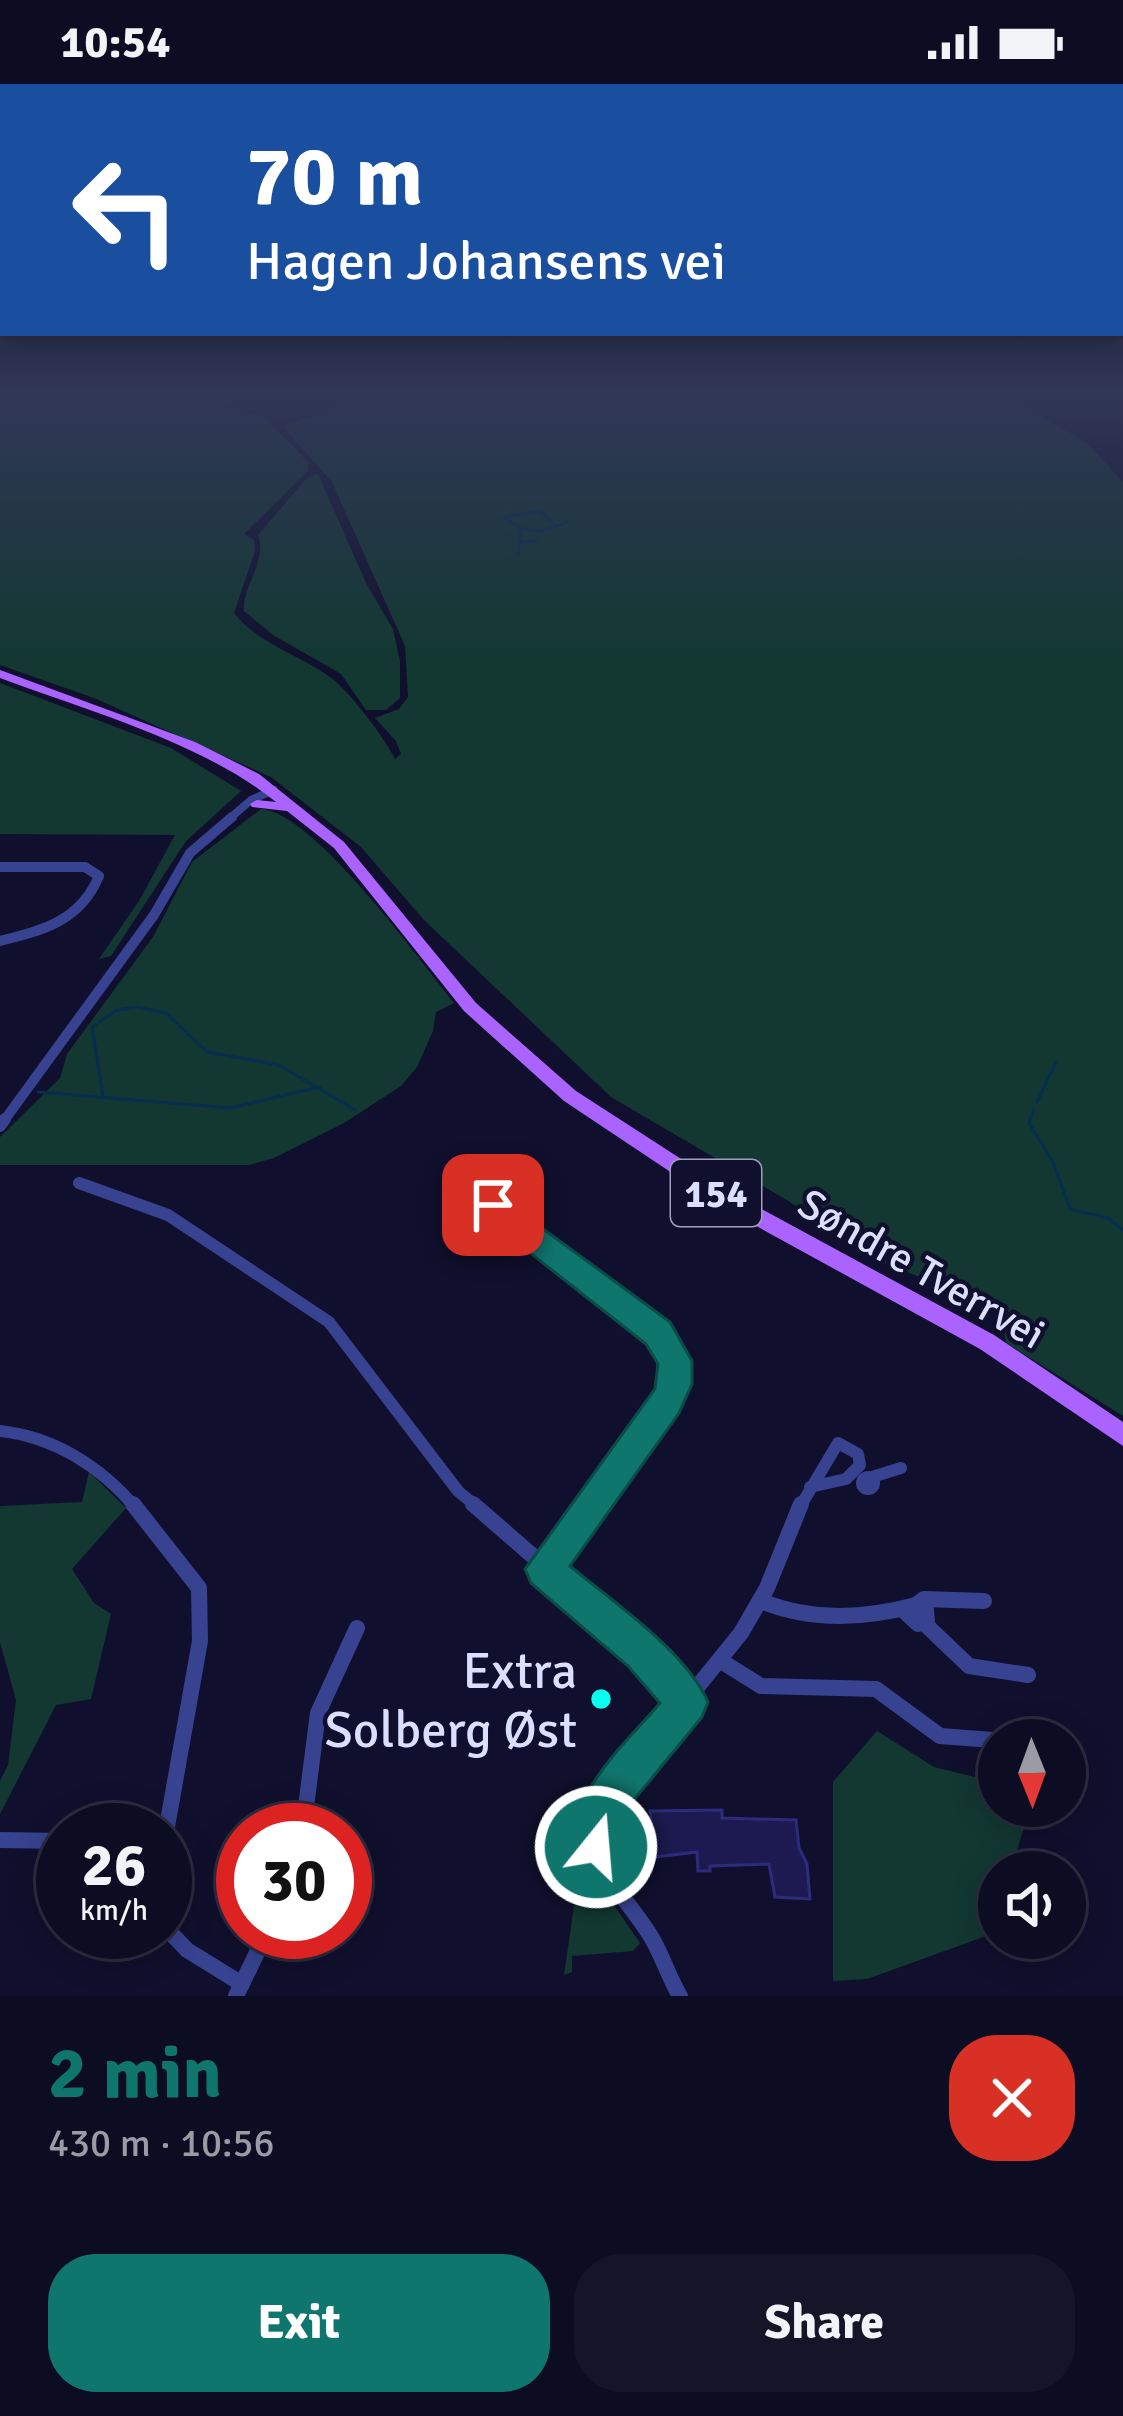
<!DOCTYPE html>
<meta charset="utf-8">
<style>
body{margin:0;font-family:Signika,sans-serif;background:#15152a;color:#f1f3f6;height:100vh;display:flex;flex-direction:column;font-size:45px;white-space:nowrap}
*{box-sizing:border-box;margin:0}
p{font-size:39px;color:#9a9ba5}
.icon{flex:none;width:66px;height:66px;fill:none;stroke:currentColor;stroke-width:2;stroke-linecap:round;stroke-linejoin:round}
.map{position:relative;height:1912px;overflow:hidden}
.drawer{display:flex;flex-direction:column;background:#0c0c22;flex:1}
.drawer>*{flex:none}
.top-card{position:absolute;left:0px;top:0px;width:1125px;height:252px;box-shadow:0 6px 30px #0003,0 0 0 3px #2c2c40;background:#1a4fa0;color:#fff;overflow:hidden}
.needle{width:78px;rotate:179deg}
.fabs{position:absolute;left:978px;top:1635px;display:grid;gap:24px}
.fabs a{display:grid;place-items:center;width:108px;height:108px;border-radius:50%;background:#0c0c22;box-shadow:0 6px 30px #0003,0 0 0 3px #2c2c40;font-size:60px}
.speed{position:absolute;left:36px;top:1719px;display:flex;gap:24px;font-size:60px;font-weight:700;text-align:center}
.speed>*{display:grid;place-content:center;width:156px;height:156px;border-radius:50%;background:#0c0c22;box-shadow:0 6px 30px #0003,0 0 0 3px #2c2c40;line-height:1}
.speed small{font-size:30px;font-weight:400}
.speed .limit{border:18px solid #d22;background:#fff;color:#111}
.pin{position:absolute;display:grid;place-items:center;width:102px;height:102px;color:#fff;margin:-51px;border-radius:24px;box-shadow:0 6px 18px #0006}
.me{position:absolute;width:132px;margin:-66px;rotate:17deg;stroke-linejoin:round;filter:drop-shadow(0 0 9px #0008)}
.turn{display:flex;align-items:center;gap:42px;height:252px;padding:0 48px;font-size:54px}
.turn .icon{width:156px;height:156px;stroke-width:2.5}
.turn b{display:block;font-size:84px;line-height:102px}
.round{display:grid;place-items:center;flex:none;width:126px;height:126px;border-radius:48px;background:#15152a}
.head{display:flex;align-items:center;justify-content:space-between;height:204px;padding:0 48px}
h1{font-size:72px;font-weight:800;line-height:90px;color:#0f766e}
.button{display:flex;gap:24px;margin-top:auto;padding:24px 48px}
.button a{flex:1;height:138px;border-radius:48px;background:#0f766e;color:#fff;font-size:48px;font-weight:800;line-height:138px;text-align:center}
.button a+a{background:#15152a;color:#f1f3f6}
.status{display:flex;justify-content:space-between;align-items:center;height:84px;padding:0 60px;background:#0c0c22;direction:ltr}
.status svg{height:33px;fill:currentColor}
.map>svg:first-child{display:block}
</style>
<div class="status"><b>10:54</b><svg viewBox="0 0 49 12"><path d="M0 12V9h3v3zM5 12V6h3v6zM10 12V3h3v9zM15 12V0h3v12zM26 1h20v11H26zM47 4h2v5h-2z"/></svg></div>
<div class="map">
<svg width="1123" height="1912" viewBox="0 0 1123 1912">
<rect width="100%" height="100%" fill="#10102e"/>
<g fill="#123831">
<path d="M0,310H176L264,333L308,378L309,386L244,450L254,456L255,467L234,529C258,560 300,571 330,593C348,605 386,656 395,675L401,670L396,657L375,634L399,625L408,613L405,562L332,398L284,344L287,340L330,327L360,310H1002L1086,358L1123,398V1332L1006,1259L1000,1224L876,1176L790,1118L611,1013L424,836L361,763L271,693L94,614L0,581Z"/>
<path d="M318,390L366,499L393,545L400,577V614L386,626H366L341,590L273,551L244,527C242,502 268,477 258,451L306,395Z"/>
<polygon points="0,599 171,664 241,707 186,757 111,872 99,875 139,817 175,751 0,750"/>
<path d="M261,725C313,728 419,875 454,919L436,928L433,947L417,983L401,1002L344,1039L274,1074L249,1081H0V1053L60,994L67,970L153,853L192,778Z"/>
<polygon points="89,1388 126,1424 72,1485 94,1519 111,1530 91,1615 56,1621 0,1730 0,1697 8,1681 16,1616 0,1558 0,1422 82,1418"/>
<polygon points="877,1647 934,1683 999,1699 999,1722 1031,1722 1010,1788 999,1788 999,1820 989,1851 867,1895 833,1897 833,1698"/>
<polygon points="583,1760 588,1763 598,1798 640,1859 633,1867 572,1872 572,1888 564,1891"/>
</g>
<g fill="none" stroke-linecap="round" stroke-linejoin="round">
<g stroke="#072d4f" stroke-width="3">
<polyline points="504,433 540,427 552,438"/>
<polyline points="506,435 521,445 518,469"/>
<polyline points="523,445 541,447 568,438"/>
<polyline points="520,458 536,457"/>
<polyline points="38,1008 230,1024 320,1003"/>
<polyline points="103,1012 92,943 117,926 137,923 166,929 207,968 279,981 355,1026"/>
<polyline points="1037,1018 1056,978"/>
<polyline points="1034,1025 1029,1039 1053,1078 1070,1125 1108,1134 1123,1146"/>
</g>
</g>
<polygon fill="#1c1a50" stroke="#2d2b7e" stroke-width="3" points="722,1726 722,1734 796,1736 799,1764 807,1780 810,1815 775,1813 769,1780 710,1782 710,1787 698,1787 697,1768 655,1773 650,1727"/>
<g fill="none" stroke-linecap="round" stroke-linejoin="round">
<polyline stroke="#374390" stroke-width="8" points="228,736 251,716 274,706"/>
<g stroke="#374390" stroke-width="10">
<path d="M0,783H85L99,792C80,837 44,846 0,857"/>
<polyline points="3,1038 154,831 190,769 232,733"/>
</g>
<g stroke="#374390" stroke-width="12">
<polyline points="0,1042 5,1035"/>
<polyline points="79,1099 168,1131 329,1238 458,1407 477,1423"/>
<polyline points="463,1104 529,1145 661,1252 676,1284 667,1317 590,1423"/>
<path d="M0,1347C54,1353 100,1382 135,1423"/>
<circle cx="868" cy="1399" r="6"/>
<polyline points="872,1393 901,1384"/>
<polyline points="800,1423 838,1359 858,1370 860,1381 846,1395 810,1403"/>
</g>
<g stroke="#374390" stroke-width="16">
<polyline points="133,1420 199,1504 200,1557 165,1754"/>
<polyline points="473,1420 627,1554 687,1619"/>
<polyline points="545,1485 592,1420"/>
<path d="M761,1517C812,1538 864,1535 916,1521L926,1526L927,1538L918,1540L903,1526"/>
<polyline points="916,1521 924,1515 984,1517"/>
<polyline points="925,1540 969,1582 1028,1591"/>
<polyline points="721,1577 761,1602 876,1605 940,1652 992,1656"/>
<polyline points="303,1746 318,1629 357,1544"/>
<polyline points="0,1756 63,1757"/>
<polyline points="165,1843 187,1866 242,1900"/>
<polyline points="236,1912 267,1848"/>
<path d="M680,1912C668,1892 662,1870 650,1851C618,1802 581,1776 608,1713L741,1549L767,1504L801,1420"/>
</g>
<path fill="#ab63ff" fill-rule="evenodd" d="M0,586L195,658L259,690L344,758L476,919L576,1007L743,1115L994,1251L1123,1338V1362L980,1265L729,1127L564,1017L464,927L334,764L287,727L252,723L250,720L257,716L276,718C203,659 89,627 0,594Z"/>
</g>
<linearGradient id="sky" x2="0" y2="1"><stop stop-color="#090919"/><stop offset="0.54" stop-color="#313757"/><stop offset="1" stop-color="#313757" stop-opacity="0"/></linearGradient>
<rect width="1123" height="577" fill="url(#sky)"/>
<path fill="#0f766e" stroke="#0a4d48" stroke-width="3" d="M493,1108L670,1238L692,1277V1300L679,1329L570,1482C613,1518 686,1567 708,1618L702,1633L624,1728L612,1778L596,1785L581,1778C556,1718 625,1661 660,1619L628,1582L531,1499L525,1485L655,1305L658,1280L646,1260L482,1131L478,1121L482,1112Z"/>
<circle fill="#08ffef" stroke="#10102e" stroke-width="4.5" cx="601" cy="1615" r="12"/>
<g text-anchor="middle" stroke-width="9" stroke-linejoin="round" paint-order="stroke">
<rect fill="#10102e" stroke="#9fa0c0" stroke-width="3" x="671" y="1076" width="90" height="66" rx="9"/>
<g font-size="39" font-weight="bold" fill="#dcdeff">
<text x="716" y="1123">154</text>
</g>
<g font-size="42" fill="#dcdeff" stroke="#10102e">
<text transform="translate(922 1184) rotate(30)" y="15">Søndre Tverrvei</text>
</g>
<g font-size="51" fill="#dcdeff" stroke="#10102e" text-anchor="end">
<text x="577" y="1604">Extra<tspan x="577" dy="59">Solberg Øst</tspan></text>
</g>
</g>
</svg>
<div class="fabs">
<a><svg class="needle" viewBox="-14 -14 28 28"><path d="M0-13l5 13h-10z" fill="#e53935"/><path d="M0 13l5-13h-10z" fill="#9a9ba5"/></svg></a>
<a><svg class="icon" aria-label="sound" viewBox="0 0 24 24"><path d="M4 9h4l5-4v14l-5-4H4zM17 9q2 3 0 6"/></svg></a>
</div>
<div class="speed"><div>26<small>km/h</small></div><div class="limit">30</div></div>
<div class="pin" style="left:493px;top:1121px;background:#d93025"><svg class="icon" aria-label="arrive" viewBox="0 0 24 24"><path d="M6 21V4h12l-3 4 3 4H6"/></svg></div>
<svg class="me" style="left:596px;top:1763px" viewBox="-20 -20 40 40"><circle r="17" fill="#0f766e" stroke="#fff" stroke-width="3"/><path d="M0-11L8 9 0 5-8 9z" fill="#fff"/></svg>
<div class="top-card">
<div class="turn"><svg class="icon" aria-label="left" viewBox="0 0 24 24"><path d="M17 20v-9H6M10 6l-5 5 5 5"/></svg><div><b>70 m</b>Hagen Johansens vei</div></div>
</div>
</div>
<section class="drawer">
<div class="head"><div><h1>2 min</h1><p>430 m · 10:56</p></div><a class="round" style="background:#d93025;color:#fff"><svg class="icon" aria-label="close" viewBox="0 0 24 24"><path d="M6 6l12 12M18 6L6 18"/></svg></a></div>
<div class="button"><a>Exit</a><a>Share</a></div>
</section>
